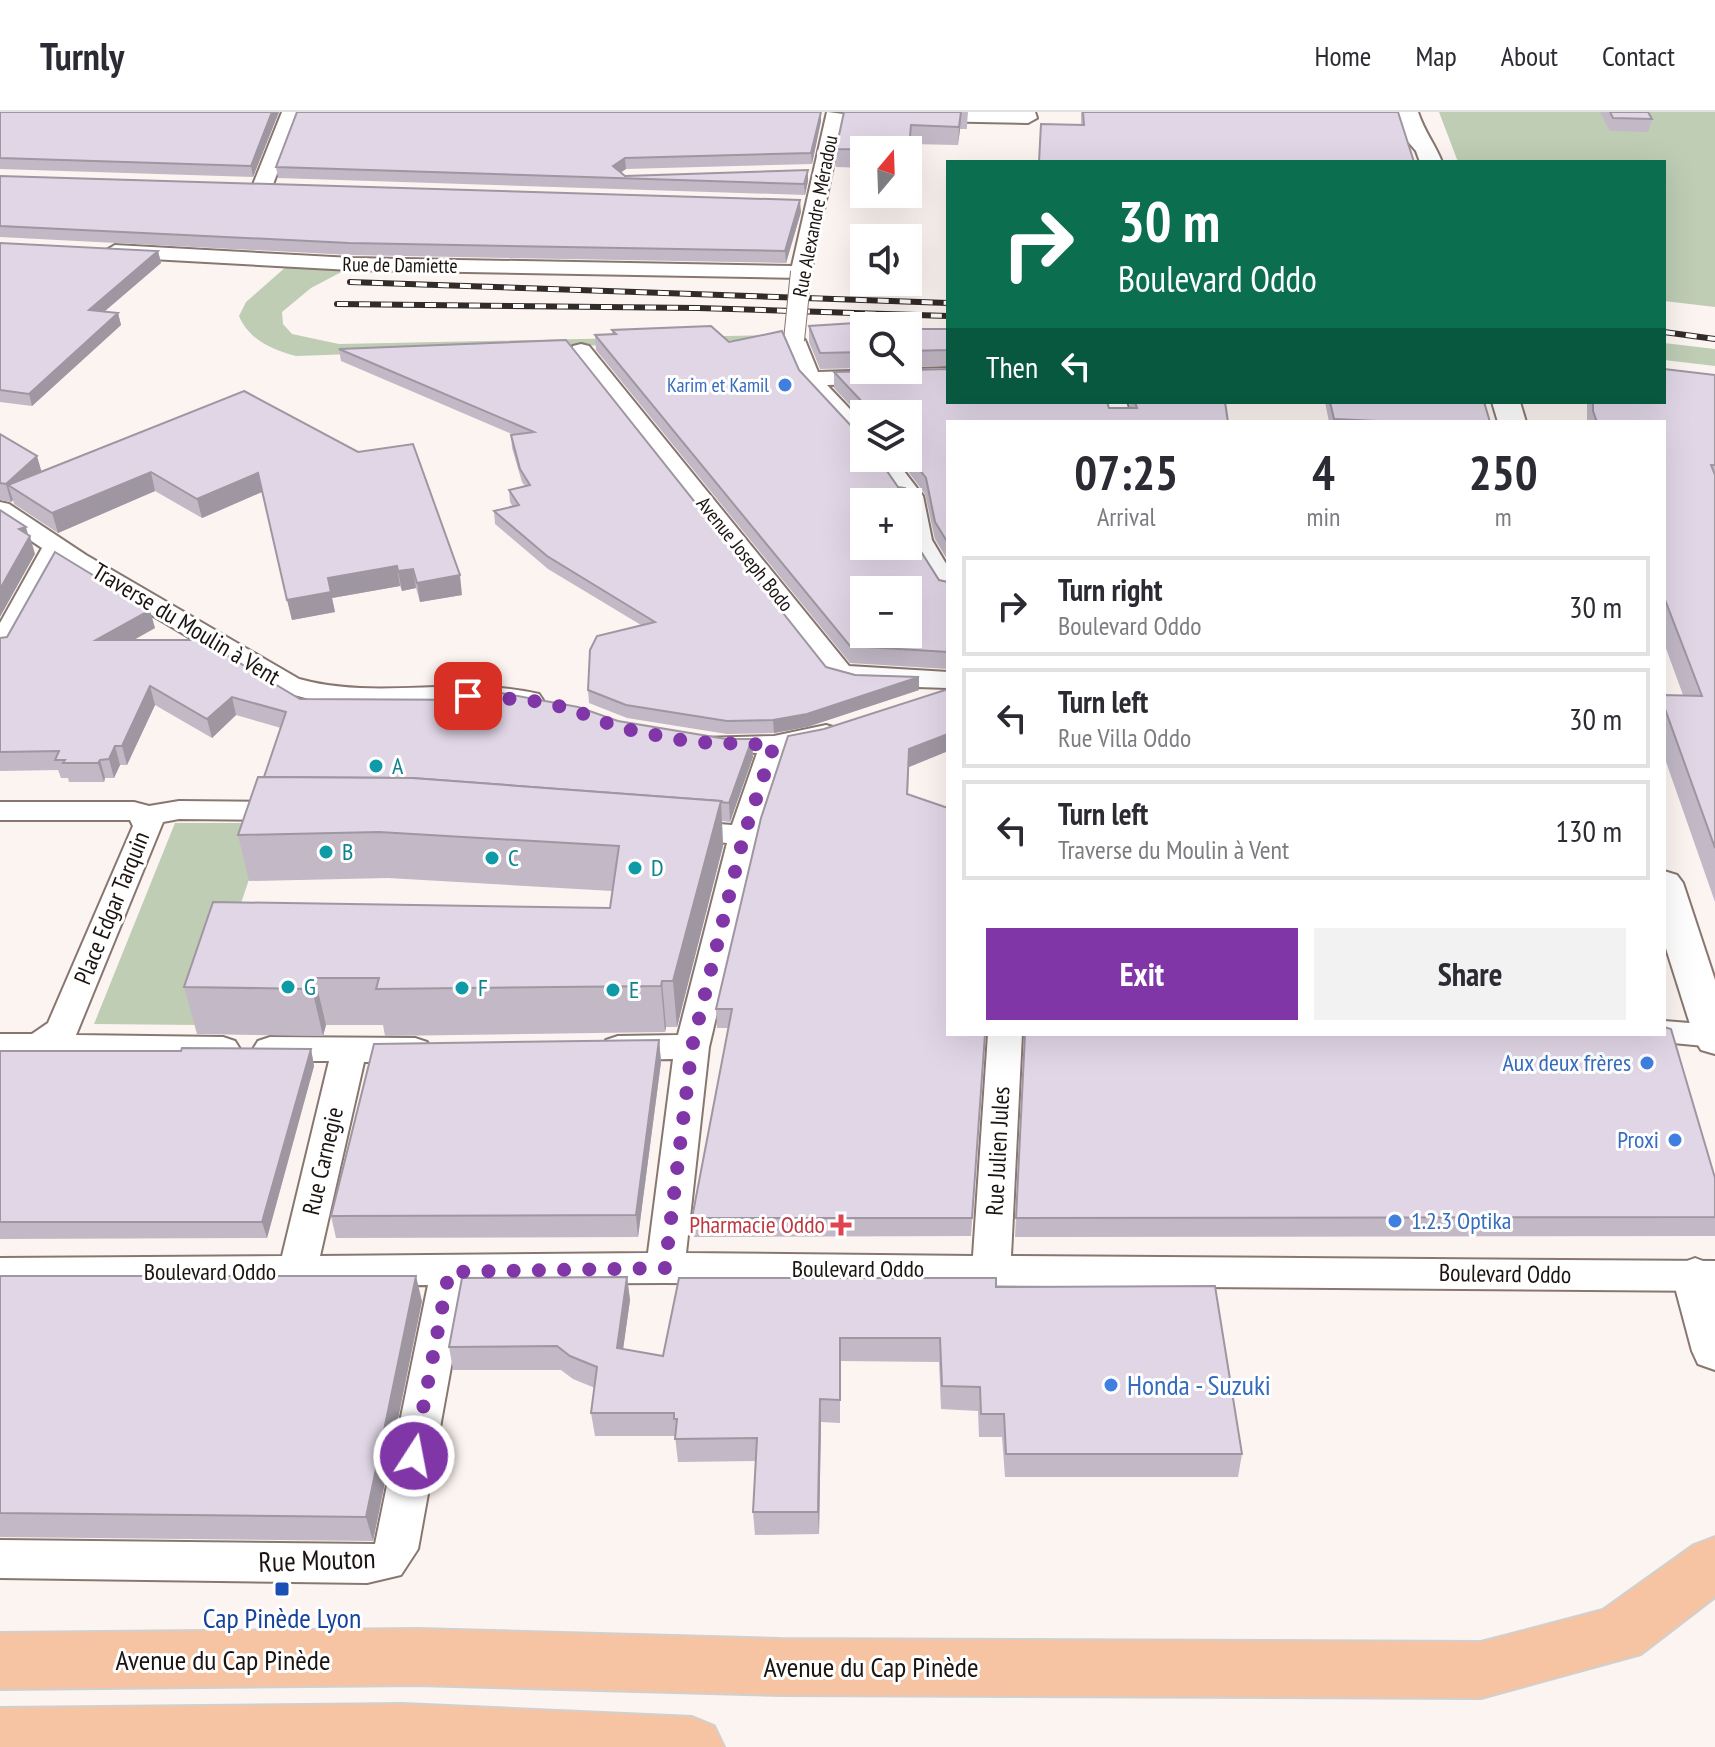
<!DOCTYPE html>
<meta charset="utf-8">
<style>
body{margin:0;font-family:"PT Sans Narrow",sans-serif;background:#f2f2f3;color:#2b2b33;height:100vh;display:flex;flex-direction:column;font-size:30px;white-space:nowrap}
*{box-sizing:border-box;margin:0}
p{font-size:26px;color:#7c7c81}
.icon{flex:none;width:44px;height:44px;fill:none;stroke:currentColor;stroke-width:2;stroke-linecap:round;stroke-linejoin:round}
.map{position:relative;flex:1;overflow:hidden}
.details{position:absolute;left:946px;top:308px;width:720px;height:616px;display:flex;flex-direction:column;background:#fff;border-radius:0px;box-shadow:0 8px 32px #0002}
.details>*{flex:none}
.banner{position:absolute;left:946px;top:48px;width:720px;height:244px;border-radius:0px;box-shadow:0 8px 32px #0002;background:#0b6e4f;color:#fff;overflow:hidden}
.needle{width:52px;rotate:19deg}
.buttons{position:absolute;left:850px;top:24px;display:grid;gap:16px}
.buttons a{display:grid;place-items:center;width:72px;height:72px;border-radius:0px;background:#fff;box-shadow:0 8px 32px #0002;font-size:40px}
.pin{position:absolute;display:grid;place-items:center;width:68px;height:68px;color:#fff;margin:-34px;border-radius:16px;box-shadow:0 4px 12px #0006}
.me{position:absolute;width:88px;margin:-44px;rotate:11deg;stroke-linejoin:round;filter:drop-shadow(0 0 6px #0008)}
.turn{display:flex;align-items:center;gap:28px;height:168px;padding:0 40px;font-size:36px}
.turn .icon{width:104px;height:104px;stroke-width:2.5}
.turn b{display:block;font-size:56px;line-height:68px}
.then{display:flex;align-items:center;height:76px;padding:0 40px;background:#0003;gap:16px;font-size:30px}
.eta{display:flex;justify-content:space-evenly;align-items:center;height:136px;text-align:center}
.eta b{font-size:48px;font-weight:600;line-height:56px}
.cta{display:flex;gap:16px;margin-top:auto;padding:16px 40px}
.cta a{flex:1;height:92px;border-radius:0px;background:#8136a8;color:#fff;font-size:32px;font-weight:600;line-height:92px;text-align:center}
.cta a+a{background:#f2f2f3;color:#2b2b33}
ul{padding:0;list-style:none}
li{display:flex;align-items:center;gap:24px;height:100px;margin:0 16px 12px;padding:0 24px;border:4px solid #e1e1e2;border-radius:0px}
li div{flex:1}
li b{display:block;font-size:30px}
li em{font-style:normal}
header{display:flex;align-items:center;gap:48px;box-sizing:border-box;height:112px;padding:0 40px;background:#fff;border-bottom:2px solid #e1e1e2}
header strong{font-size:38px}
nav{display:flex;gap:44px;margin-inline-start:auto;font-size:28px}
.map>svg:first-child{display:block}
</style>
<header>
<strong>Turnly</strong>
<nav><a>Home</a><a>Map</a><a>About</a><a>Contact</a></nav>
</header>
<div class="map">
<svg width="1715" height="1635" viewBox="0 0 1715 1635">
<rect width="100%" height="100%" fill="#fcf4f1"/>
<g fill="#bfcdb5">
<polygon points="1439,0 1715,0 1715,195 1664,189 1664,50 1458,50"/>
<path d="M288,153L349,156L311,176L282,200L283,212L292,222L339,232L777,223V227L296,244C273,238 249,228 239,204L246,190Z"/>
<polygon points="1664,231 1715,237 1715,254 1664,248"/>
<polygon points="175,711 268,711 200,913 94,912"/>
</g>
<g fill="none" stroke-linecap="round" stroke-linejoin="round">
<defs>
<g id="minor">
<polygon points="282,0 300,0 272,75 262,81 255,79 252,75"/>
<polygon points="827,0 844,2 811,160 801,166 351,158 115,145 105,139 115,133 351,146 792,154"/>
<polygon points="921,0 1035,0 1037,6 1028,11 926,9 917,4"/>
<polygon points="794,221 805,228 818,260 948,256 948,270 827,273 864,312 864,333 856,331 802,272 783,228"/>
<polygon points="581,232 589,234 849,554 948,560 948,576 855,573 829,566 573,244 570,239 573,234"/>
<polygon points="1104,290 1126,290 1133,310 1109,310"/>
<polygon points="870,346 894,346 923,384 932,428 948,455 948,484 939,482 908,431 908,390 900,390"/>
<path d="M0,390L9,392L86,443L299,567C377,589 460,563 539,582L543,588L539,594L529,596L490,592H328L279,579L61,449L14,535L10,541L0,543V511L42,436L0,408Z"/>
<polygon points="826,613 836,616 840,622 836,628 786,639 759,723 709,935 686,1141 973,1144 988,922 1022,922 1011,1144 1715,1149 1715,1179 665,1171 466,1172 418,1437 401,1463 367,1471 0,1466 0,1428 375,1432 428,1173 0,1176 0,1146 282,1144 329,949 270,949 258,945 253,937 258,929 270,925 415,926 427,930 432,938 427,946 415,950 364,950 320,1144 648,1141 673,947 618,948 606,944 601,936 606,928 618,924 678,923 727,731 669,725 665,718 669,711 680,709 732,713 757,641 700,638 696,632 700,626 774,624"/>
<polygon points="179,689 291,690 302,693 306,699 302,705 291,708 179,707 163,710 76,923 223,925 235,929 240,937 235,945 223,949 0,946 0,922 32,922 48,911 133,714 130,708 0,708 0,690 134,690 149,694"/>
<polygon points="1664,909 1715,913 1715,935 1652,929 1648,922 1664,922"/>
</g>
<g id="tertiary">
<path d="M1396,0H1418C1424,19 1435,32 1442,50H1420L1416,39L1404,25Z"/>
<polygon points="1492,290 1520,290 1526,310 1498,310"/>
<polygon points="1664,759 1677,763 1683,771 1715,868 1715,942 1701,938 1695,928 1664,830"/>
<polygon points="1695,1146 1711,1152 1715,1159 1715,1258 1698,1252 1692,1239 1672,1164 1679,1152"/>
</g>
<g id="primary">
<polygon points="1715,1425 1715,1485 1641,1542 1481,1586 780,1583 418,1573 0,1577 0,1521 418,1517 780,1527 1481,1530 1603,1498 1694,1433"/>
<polygon points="403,1592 692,1605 714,1614 724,1635 0,1635 0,1596"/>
</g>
</defs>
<use href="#minor" stroke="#887770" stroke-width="4"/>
<use href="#tertiary" stroke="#887770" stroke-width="4"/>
<use href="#primary" stroke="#d1d0cf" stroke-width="4"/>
<use href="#minor" fill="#fff" fill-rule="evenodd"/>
<use href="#tertiary" fill="#fff" fill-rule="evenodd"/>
<use href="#primary" fill="#f6c4a2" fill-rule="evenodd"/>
<defs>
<g id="rail">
<polyline points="350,170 948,191"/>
<polyline points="337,192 698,196 948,204"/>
<polyline points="1664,220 1715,227"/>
</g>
</defs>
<use href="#rail" stroke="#332b28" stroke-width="6"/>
<use href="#rail" stroke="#fff" stroke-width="4" stroke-dasharray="11" stroke-linecap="butt"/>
<defs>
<polyline id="minor-bridge" points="794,228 801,160"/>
</defs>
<use href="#minor-bridge" stroke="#887770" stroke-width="22" stroke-linecap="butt"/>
<use href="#minor-bridge" stroke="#fff" stroke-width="20"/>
</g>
<g fill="#c2b8c6">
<polygon points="0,0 279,0 253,65 0,57"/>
<polygon points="844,0 968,0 967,13 967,17 960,17 958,33 911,32 910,43 908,43 908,38 864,38 864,56 836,55 836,37"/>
<polygon points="1081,0 1398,0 1081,13"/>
<polygon points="1600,0 1648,0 1652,7 1648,20 1610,19"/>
<polygon points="821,9 812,52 626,57 621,60 625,64 808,58 808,69 805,83 278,66 276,55"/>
<polygon points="0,64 801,100 786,151 351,143 0,125"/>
<polygon points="0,131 158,139 161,151 104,200 118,201 121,213 32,294 0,290"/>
<polygon points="809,214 864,214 864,256 820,257 809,230"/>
<polygon points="908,217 948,217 948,254 908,255"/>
<polygon points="612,218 729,230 799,258 864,390 939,468 948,470 948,557 850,551 596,238 595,223 612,222"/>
<polygon points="566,228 826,555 919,578 807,615 774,621 727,622 627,606 589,591 588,578 641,513 548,457 495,412 494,399 513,395 510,390 509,378 525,374 522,370 512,336 511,323 514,323 341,249 339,237"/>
<polygon points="834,260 1109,296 1130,296 1129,290 1225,290 948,310 948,449 935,427 925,382 898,346 908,346 908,302 864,302 864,308 834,276"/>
<polygon points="1715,263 1715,790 1664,644 1664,583 1683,583 1664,531 1664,310 1587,310 1587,290 1664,290"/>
<polygon points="244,279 462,483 420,490 416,476 402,479 400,474 332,486 335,500 292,508 262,380 202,406 155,379 58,421 14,392 13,388 11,390 0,388 0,322 41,359"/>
<polygon points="1325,290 1484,290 1490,310 1329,310"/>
<polygon points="155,516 134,528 300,587 618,609 726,627 752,627 753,645 730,710 722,709 723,734 677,915 666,915 665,920 385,924 383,913 326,913 323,924 197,922 184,875 610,796 612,779 388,766 249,769 238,723 264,665 281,616 236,603 212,626 155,593 127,653 120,653 114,666 105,666 104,670 69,670 68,666 61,666 58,658 0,659 0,526"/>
<polygon points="948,577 948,639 909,655 908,683 985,922 971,1124 694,1125 692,1106 729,916 717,916 716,897 824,617"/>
<polygon points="1025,922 1715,1066 1715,1124 1015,1125"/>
<polygon points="659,928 661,950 638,1125 336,1126 331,1104"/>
<polygon points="311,937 314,954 267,1126 0,1127 0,939 181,939"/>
<polygon points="0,1164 422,1189 373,1429 0,1425"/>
<polygon points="627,1165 630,1188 623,1237 663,1244 996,1175 1242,1342 1238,1365 1005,1365 1002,1325 979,1325 978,1299 941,1297 939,1250 840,1249 840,1311 821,1310 819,1422 755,1423 753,1400 756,1349 678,1350 675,1324 595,1324 591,1301 595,1276 573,1267 561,1258 453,1258 449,1235"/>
</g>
<g fill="#9e96a1">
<polygon points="272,0 279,0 253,65 251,54"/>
<polygon points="821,0 821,9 812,52 811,41"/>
<polygon points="961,0 960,17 958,33 959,15"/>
<polygon points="625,46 626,57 614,65 613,54"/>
<polygon points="808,58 808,69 805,83 804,72"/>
<polygon points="800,88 801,100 786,151 785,139"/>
<polygon points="158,139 161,151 92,210 89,198"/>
<polygon points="118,201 121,213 32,294 29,282"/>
<polygon points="37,344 42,361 8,373 13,388 11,390 6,372"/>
<polygon points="151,360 155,379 58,421 52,401"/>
<polygon points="258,361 262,380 202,406 197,387"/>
<polygon points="26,415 29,426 30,424 35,442 0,505 0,477 19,417"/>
<polygon points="397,454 400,474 332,486 335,500 292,508 287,488 328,466"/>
<polygon points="413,457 416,476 402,479 398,459"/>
<polygon points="460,463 462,483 420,490 417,471"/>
<polygon points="150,498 155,516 101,546 96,528"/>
<polygon points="919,565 919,578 807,615 774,621 773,608"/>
<polygon points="150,574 155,593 127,653 122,634"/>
<polygon points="232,585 236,603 212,626 207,607"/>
<polygon points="948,622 948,639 909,655 909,637"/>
<polygon points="752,627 753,645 730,710 729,691"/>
<polygon points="115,634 120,653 114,666 109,647"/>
<polygon points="100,648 105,666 104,670 98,651"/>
<polygon points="721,689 723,734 677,915 673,869"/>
<polygon points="315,866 326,913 323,924 312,877"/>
<polygon points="662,869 666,915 665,920 661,874"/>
<polygon points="659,928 661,950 638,1125 636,1103"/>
<polygon points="311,937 314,954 267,1126 262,1110"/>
<polygon points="416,1164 422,1189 373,1429 366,1405"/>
<polygon points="627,1165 630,1188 620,1259 617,1236"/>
<polygon points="820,1287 821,1310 819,1422 818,1400"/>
</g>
<g fill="#e1d6e6" stroke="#9e96a1" stroke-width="2" fill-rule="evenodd">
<polygon points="0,0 272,0 251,54 0,46"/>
<polygon points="297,0 821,0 811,41 625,46 613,54 625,64 808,58 804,72 276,55"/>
<polygon points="844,0 961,0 959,15 911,13 910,25 903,25 901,36 896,38 836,37"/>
<polygon points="1083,0 1398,0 1414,50 1039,50 1041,12 1084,13"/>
<polygon points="1610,0 1648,0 1652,7 1613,6"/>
<polygon points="0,64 800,88 785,139 349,131 0,114"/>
<polygon points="0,131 158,139 89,198 118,201 29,282 0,278"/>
<polygon points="871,210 871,214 864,214 864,240 820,241 809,214"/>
<path d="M711,214L729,230L782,219L799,258L854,317L864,319V346H878L898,375L905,376V390H864V434H908V419L939,468L948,470V540L850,534L595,223L616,222L612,218ZM864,478H908V522H864Z"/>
<polygon points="908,217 948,217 948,238 908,239"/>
<polygon points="566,228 826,555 855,563 919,565 807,602 773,608 727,609 626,593 588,578 590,538 597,524 655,510 547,444 494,399 519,393 509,378 530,373 520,357 511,323 534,320 339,237"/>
<polygon points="948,257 948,290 1107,290 1109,296 1137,296 1135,290 1225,290 1228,310 948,310 948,431 935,410 926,366 908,343 908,302 867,302 866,294 834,260"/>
<polygon points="1664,257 1715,263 1715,353 1711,353 1715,363 1715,736 1664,594 1664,583 1702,584 1664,485 1664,310 1597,310 1593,299 1593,290 1664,290"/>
<polygon points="244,279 358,340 413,332 460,463 417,471 413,457 398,459 397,454 328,466 331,480 287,488 258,361 197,387 151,360 52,401 8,373"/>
<polygon points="1330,290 1484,290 1490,310 1399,310 1334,307"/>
<polygon points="0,322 37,344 6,372 0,371"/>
<polygon points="0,398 26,415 19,417 30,424 0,477"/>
<polygon points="55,440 150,498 96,528 201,528 300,587 486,588 490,579 578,595 618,609 726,627 752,627 729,691 720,690 721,689 412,666 264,665 286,600 232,585 207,607 150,574 122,634 115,634 109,647 100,648 98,651 63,651 65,648 55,648 59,639 0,640 0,526 7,525"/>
<polygon points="948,577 948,622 909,637 907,682 948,696 948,922 985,922 972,1106 692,1106 732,897 716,897 761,706 788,624 824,617"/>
<polygon points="258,665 412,666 721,689 673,869 662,869 661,874 376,877 379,866 315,866 312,877 184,875 213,790 610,796 619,734 379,720 238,723"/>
<polygon points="1664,915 1671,917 1715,1066 1715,1105 1016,1106 1025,922 1664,922"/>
<polygon points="659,928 636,1103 331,1104 374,932"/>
<polygon points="182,936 311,937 262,1110 0,1110 0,939 181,939"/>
<polygon points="0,1164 416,1164 366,1405 0,1401"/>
<polygon points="627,1165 617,1236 663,1244 679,1166 996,1166 996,1175 1215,1174 1242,1342 1006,1342 1004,1302 981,1302 980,1275 942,1274 940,1226 840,1226 840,1288 820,1287 818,1400 753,1400 757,1326 675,1327 677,1307 674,1307 674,1301 591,1301 597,1255 570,1244 557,1234 449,1235 462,1166"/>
</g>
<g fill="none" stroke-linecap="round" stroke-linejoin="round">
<polyline stroke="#8136a8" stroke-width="14" stroke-dasharray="0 25.2" points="414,1344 449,1160 665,1156 692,935 744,723 774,633 691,630 620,616 568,596 529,588 468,584"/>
</g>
<g fill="#3f7fe0" stroke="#fff" stroke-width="3">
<circle cx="785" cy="273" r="8"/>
<circle cx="1647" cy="951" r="8"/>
<circle cx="1675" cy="1028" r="8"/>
<circle cx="1395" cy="1109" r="8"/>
<circle cx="1111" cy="1273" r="8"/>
</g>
<g fill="#0f9aa8" stroke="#fff" stroke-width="3">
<circle cx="376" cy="654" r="8"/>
<circle cx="326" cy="740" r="8"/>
<circle cx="492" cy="746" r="8"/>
<circle cx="635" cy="756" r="8"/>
<circle cx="288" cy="875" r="8"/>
<circle cx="462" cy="876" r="8"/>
<circle cx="613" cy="878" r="8"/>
</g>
<path fill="#e0444e" stroke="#fff" stroke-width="3" d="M837 1101h8v8h8v8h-8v8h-8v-8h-8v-8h8z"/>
<rect fill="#1a4fb4" stroke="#fff" stroke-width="3" x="274" y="1469" width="16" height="16" rx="4"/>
<g text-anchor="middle" stroke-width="6" stroke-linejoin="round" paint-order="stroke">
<g font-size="20" fill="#1b1411" stroke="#fff">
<text transform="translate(815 104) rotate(-79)" y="7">Rue Alexandre Méradou</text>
<text transform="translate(400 153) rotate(1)" y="7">Rue de Damiette</text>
<text transform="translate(745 442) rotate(51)" y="7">Avenue Joseph Bodo</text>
</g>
<g font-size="20" fill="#366cbe" stroke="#fff" text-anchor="end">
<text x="769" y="280">Karim et Kamil</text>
</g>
<g font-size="24" fill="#1b1411" stroke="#fff">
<text transform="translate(186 512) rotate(31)" y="8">Traverse du Moulin à Vent</text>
<text transform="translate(112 796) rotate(-68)" y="8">Place Edgar Tarquin</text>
<text transform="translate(998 1039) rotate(-87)" y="8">Rue Julien Jules</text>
<text transform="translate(323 1049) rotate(-77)" y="8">Rue Carnegie</text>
<text x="858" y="1165">Boulevard Oddo</text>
<text x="210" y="1168">Boulevard Oddo</text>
<text transform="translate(1505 1162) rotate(1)" y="8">Boulevard Oddo</text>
</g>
<g font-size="24" fill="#0d838f" stroke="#fff" text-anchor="start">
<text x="392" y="662">A</text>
<text x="342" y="748">B</text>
<text x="508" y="754">C</text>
<text x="651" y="764">D</text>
<text x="304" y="883">G</text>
<text x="478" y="884">F</text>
<text x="629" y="886">E</text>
</g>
<g font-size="24" fill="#366cbe" stroke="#fff" text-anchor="end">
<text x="1631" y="959">Aux deux frères</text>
<text x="1659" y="1036">Proxi</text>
<text x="1411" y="1117" text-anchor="start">1.2.3 Optika</text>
</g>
<g font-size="24" fill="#be3a42" stroke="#fff" text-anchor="end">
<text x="825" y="1121">Pharmacie Oddo</text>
</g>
<g font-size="28" fill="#366cbe" stroke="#fff" text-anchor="start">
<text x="1127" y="1283">Honda - Suzuki</text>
</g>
<g font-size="28" fill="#1b1411" stroke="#fff">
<text transform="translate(317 1448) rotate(-2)" y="10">Rue Mouton</text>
<text x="223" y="1558">Avenue du Cap Pinède</text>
<text x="871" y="1565">Avenue du Cap Pinède</text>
</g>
<g font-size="28" fill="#164399" stroke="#fff">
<text x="282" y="1516">Cap Pinède Lyon</text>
</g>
</g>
</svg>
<div class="buttons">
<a><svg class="needle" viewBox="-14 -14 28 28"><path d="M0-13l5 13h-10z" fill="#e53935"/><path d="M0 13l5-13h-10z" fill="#7c7c81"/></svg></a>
<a><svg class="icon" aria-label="sound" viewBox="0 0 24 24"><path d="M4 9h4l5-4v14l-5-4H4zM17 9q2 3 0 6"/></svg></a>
<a><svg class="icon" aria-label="search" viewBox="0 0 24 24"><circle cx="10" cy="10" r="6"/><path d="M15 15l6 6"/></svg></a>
<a><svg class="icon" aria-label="layers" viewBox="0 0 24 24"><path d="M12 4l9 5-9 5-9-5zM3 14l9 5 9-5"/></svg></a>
<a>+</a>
<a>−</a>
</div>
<div class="pin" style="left:468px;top:584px;background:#d93025"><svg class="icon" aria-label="arrive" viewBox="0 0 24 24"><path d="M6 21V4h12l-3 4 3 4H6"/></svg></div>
<svg class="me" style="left:414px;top:1344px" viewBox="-20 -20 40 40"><circle r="17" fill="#8136a8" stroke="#fff" stroke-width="3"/><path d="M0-11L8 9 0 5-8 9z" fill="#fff"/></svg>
<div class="banner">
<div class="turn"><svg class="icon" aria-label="right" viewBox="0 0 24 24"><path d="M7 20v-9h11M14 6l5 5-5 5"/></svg><div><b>30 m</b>Boulevard Oddo</div></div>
<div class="then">Then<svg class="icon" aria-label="left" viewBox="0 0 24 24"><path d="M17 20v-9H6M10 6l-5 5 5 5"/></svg></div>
</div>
<section class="details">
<div class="eta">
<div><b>07:25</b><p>Arrival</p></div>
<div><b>4</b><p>min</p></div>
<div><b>250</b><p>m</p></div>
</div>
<ul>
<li><svg class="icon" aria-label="right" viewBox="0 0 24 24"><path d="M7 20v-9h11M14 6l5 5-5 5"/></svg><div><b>Turn right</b><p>Boulevard Oddo</p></div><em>30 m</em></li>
<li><svg class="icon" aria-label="left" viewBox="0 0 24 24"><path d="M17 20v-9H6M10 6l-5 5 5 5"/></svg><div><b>Turn left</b><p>Rue Villa Oddo</p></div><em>30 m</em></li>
<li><svg class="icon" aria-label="left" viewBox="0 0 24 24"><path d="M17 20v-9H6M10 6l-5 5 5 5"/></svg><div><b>Turn left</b><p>Traverse du Moulin à Vent</p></div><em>130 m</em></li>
</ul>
<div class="cta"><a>Exit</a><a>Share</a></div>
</section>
</div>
